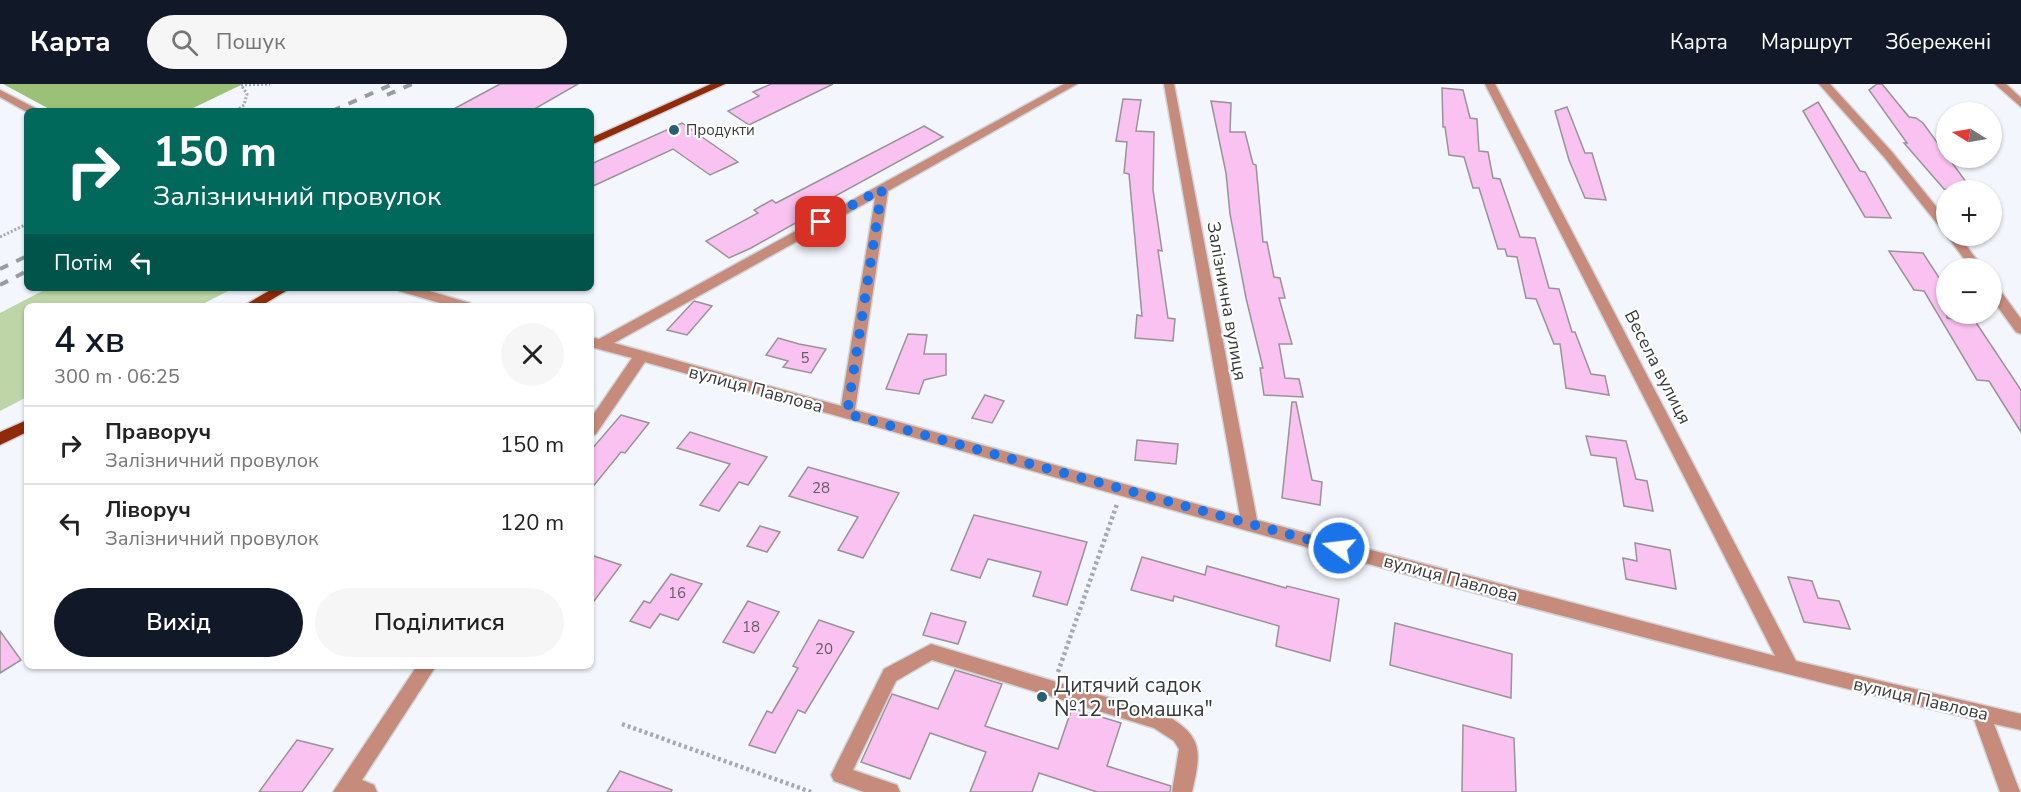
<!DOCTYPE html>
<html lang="uk">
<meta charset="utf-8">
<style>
body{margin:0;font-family:"Nunito Sans",sans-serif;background:#f6f6f6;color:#222;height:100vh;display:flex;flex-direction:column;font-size:22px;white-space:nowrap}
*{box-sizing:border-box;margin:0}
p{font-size:20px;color:#767676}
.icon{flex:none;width:33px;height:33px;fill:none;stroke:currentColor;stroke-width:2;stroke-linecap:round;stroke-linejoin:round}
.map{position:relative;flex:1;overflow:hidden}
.drawer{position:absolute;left:24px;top:219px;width:570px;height:366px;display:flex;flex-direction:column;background:#fff;border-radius:9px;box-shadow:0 2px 4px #0004}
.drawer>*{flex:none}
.hud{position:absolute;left:24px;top:24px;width:570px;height:183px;border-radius:9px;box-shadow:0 2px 4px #0004;background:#00695c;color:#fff;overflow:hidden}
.needle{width:39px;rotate:281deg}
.tools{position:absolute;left:1936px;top:18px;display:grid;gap:12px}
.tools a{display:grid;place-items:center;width:66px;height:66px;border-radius:50%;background:#fff;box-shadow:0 2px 4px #0004;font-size:30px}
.pin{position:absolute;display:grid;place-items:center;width:51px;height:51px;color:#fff;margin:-26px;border-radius:12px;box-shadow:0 3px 9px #0006}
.me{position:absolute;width:66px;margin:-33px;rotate:285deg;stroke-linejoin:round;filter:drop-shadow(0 0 4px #0008)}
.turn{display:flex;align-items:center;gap:21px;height:126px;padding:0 30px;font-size:27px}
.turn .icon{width:78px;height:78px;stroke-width:2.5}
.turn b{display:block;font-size:42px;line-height:51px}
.then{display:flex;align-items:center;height:57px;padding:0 30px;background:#0003;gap:12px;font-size:22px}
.round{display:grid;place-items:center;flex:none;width:63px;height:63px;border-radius:32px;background:#f6f6f6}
.head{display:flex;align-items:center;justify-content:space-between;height:102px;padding:0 30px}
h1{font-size:36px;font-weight:600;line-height:45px;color:#111827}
.cta{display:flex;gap:12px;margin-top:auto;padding:12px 30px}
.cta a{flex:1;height:69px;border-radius:36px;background:#111827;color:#fff;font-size:24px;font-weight:600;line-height:69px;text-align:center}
.cta a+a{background:#f6f6f6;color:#222}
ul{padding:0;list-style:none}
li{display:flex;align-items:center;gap:18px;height:78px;padding:0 30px;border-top:2px solid #e0e0e0}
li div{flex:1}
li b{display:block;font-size:22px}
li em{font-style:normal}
header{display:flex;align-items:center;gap:36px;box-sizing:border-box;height:84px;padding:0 30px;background:#111827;color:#fff}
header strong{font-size:28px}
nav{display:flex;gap:33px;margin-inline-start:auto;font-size:21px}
.search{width:420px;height:54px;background:#f6f6f6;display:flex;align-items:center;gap:15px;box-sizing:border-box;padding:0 21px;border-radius:33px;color:#767676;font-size:22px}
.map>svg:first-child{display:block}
</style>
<header>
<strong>Карта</strong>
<div class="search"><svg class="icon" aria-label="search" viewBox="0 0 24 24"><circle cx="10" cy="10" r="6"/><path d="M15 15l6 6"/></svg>Пошук</div>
<nav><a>Карта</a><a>Маршрут</a><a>Збережені</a></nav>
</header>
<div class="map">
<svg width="2021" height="708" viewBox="0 0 2021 708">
<rect width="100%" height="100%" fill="#f3f6fc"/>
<polygon fill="#bdd5a7" points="48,204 234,204 199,222 27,222 27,313 0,327 0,229"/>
<polygon fill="#9ac175" points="3,0 241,0 241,1 187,27 53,27"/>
<g fill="#fac2f1" stroke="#999398" stroke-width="1.5">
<polygon points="500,0 578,0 531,27 450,27"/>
<polygon points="771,0 833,0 749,41 728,27 759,12 753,8"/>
<polygon points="1877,0 1882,0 1909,33 1916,34 1923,39 1972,106 1944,105 1904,59 1907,59 1869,6"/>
<polygon points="1442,4 1463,6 1470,34 1477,35 1479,67 1488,68 1493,94 1500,95 1520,153 1535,154 1549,204 1559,205 1572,248 1575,248 1591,290 1605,292 1609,311 1566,304 1560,260 1554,260 1536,215 1526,214 1517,173 1507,172 1505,165 1498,165 1479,104 1473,104 1464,73 1449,71 1445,43 1443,43"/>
<polygon points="1123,15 1141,16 1136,47 1154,48 1153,106 1162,167 1158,166 1168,234 1175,235 1173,257 1135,254 1137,231 1142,232 1129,90 1124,89 1127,58 1116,57"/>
<polygon points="1211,17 1231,19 1230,48 1245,48 1253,80 1256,81 1263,158 1267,158 1274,193 1280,194 1285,214 1279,214 1292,260 1279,260 1285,294 1299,295 1303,313 1264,311 1260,284 1263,284 1246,214 1230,130 1226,89"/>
<polygon points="1818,18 1860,87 1865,88 1891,134 1865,133 1803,27"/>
<polygon points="1567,23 1585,69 1592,69 1606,116 1585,114 1569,76 1555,27"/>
<polygon points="682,39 738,78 710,91 673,65 591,103 591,80"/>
<polygon points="924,42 943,53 797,133 801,136 751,164 729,174 706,157 758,129 754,126 772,116 776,119"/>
<polygon points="1889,167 1923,169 1947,206 1947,234 1975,237 2021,306 2021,348 1989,297 1977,296 1924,207 1914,206"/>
<polygon points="694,217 712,222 687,251 667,246"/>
<polygon points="908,250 927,251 924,270 946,270 946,291 924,296 919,310 886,305"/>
<polygon points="778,254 799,260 826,265 811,289 783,283 788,277 766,271"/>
<polygon points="985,311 1004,317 992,339 972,334"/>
<polygon points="1292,318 1296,318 1312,396 1322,398 1320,421 1282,414"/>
<polygon points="621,331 649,339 625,369 621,368 591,405 591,366"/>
<polygon points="690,348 767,373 748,401 739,398 719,427 700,421 730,380 677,364"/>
<polygon points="1586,352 1626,357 1636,395 1647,397 1653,427 1624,422 1616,374 1591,371"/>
<polygon points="1137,356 1178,360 1176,380 1135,376"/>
<polygon points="808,383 899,409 863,474 838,466 858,433 789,412"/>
<polygon points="974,431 1087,458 1067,521 1033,512 1041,488 988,475 980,494 951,486"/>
<polygon points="760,442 780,448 767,468 747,462"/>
<polygon points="1635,459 1670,466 1676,505 1626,495 1623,474 1637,477"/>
<polygon points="591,471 621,481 591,521"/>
<polygon points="1142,473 1205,491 1207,482 1286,504 1287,502 1339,515 1330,577 1276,562 1279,542 1174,512 1173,517 1131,506"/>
<polygon points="671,490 702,500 678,536 660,530 650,544 630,537 644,517 650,519"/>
<polygon points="1788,493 1812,497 1818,514 1839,517 1850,545 1804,538"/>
<polygon points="748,517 779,528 754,569 723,558"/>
<polygon points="931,529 966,538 958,560 923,551"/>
<polygon points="819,536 854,548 805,629 798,626 775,669 749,661 767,627 772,629 798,584 793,582"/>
<polygon points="1395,539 1512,570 1511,614 1390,581"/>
<polygon points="0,547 21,576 0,589"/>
<polygon points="955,586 1002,600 985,642 1058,665 1072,624 1121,639 1107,682 1171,702 1170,708 1097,708 1039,689 1032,708 970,708 986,668 930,649 910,695 861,678 892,610 938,625"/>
<polygon points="1463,641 1514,654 1516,708 1462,708"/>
<polygon points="297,656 333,665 302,708 259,708"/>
<polygon points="620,687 672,706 671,708 607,708"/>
</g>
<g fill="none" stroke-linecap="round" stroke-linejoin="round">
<defs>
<g id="minor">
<path d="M1064,0H1077L888,107L855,326L1240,432L1164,0H1174L1257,436L1775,572L1485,0H1495L1796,577L2021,630V646L1994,640L2020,708H2000L1974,635C1527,530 1086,401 645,278L596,350L591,352V334L632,274L591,263V253L599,255ZM875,114L841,322L614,259Z"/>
<polygon points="1819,0 1830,0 1892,68 1947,136 1947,148 1943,147 1884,73"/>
<polygon points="1995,0 2006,0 2021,14 2021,23"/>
<polygon points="0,6 37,25 38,27 27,28 0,13"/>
<polygon points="1947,152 1959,152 1983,184 1971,184"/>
<polygon points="1992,201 1997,202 2021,235 2021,250 2016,248 1992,215"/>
<polygon points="397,204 419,204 470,219 472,222 450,222 399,207"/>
<path d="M931,560L1166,631C1204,653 1201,669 1192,708H1172L1179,665L1174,657L1154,644L932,576L896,597L853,686L897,701L900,708H864L834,697L831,691L884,585Z"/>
<polygon points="417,582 436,582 362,696 374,701 377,708 333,708"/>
</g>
<g id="major">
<polygon points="711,0 725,0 591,61 591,54"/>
<polygon points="274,204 291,204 261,222 243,222"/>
<polygon points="27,336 27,348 0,361 0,348"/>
</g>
</defs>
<use href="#minor" stroke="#d1d4d9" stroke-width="3"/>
<use href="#major" stroke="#d1d4d9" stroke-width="3"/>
<g stroke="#a7a9ae" stroke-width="3" stroke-dasharray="2 2" stroke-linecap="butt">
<polyline points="241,1 270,0"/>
<polyline points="236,27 244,21 247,10 241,1"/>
<polyline points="0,153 27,140"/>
</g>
<g stroke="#a7a9ae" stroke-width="4.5" stroke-dasharray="3 3" stroke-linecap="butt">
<polyline points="1058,588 1117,420"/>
<polyline points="622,640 811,708"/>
</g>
<use href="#minor" fill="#c68b7b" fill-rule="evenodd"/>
<use href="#major" fill="#912a08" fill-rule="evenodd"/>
<g stroke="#999b9f" stroke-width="4" stroke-dasharray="9 9" stroke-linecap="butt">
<polyline points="387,11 412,0"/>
<polyline points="332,27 393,0"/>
<polyline points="0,185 27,172"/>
<polyline points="0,201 27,187"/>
</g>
</g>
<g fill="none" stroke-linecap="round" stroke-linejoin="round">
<polyline stroke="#1a73e8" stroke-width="10" stroke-dasharray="0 18" points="821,138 882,105 847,330 1339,464"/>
</g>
<g fill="#246078" stroke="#fff" stroke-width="2">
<circle cx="674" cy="46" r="6"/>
<circle cx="1042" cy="613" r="6"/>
</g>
<g text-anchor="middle" stroke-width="4.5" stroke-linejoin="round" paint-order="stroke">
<g font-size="15" fill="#38393b" stroke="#fff" text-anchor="start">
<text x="686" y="51">Продукти</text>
</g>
<g font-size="15" fill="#685b68">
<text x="805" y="279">5</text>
<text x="821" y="409">28</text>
<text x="677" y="514">16</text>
<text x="751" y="548">18</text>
<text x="824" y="570">20</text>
</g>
<g font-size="18" fill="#38393b" stroke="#fff">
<text transform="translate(1227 217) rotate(80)" y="6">Залізнична вулиця</text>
<text transform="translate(1658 283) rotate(63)" y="6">Весела вулиця</text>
<text transform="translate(756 305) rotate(15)" y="6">вулиця Павлова</text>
<text transform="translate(1451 494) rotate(15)" y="6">вулиця Павлова</text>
<text transform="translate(1921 615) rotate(13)" y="6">вулиця Павлова</text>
</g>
<g font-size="21" fill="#38393b" stroke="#fff" text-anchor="start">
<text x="1054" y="608">Дитячий садок<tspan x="1054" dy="24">№12 "Ромашка"</tspan></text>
</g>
</g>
</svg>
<div class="tools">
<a><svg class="needle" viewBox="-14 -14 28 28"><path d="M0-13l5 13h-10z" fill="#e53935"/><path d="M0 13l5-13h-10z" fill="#767676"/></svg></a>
<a>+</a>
<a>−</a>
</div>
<div class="pin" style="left:821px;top:138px;background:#d93025"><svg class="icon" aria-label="arrive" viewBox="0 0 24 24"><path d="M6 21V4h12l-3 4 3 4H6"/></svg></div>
<svg class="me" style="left:1339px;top:464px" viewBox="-20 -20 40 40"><circle r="17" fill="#1a73e8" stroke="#fff" stroke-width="3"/><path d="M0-11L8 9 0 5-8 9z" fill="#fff"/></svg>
<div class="hud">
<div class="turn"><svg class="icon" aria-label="right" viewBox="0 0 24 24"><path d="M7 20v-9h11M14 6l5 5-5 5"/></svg><div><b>150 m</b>Залізничний провулок</div></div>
<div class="then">Потім<svg class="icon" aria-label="left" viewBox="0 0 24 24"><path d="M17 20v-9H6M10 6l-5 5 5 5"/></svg></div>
</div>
<section class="drawer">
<div class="head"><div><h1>4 хв</h1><p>300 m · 06:25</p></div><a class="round"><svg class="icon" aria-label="close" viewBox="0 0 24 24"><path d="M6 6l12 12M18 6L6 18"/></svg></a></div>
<ul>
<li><svg class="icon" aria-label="right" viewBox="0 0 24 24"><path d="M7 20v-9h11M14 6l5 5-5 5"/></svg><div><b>Праворуч</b><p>Залізничний провулок</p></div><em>150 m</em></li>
<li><svg class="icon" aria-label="left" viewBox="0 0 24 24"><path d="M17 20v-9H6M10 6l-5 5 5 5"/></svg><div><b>Ліворуч</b><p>Залізничний провулок</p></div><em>120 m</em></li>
</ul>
<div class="cta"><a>Вихід</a><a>Поділитися</a></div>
</section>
</div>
